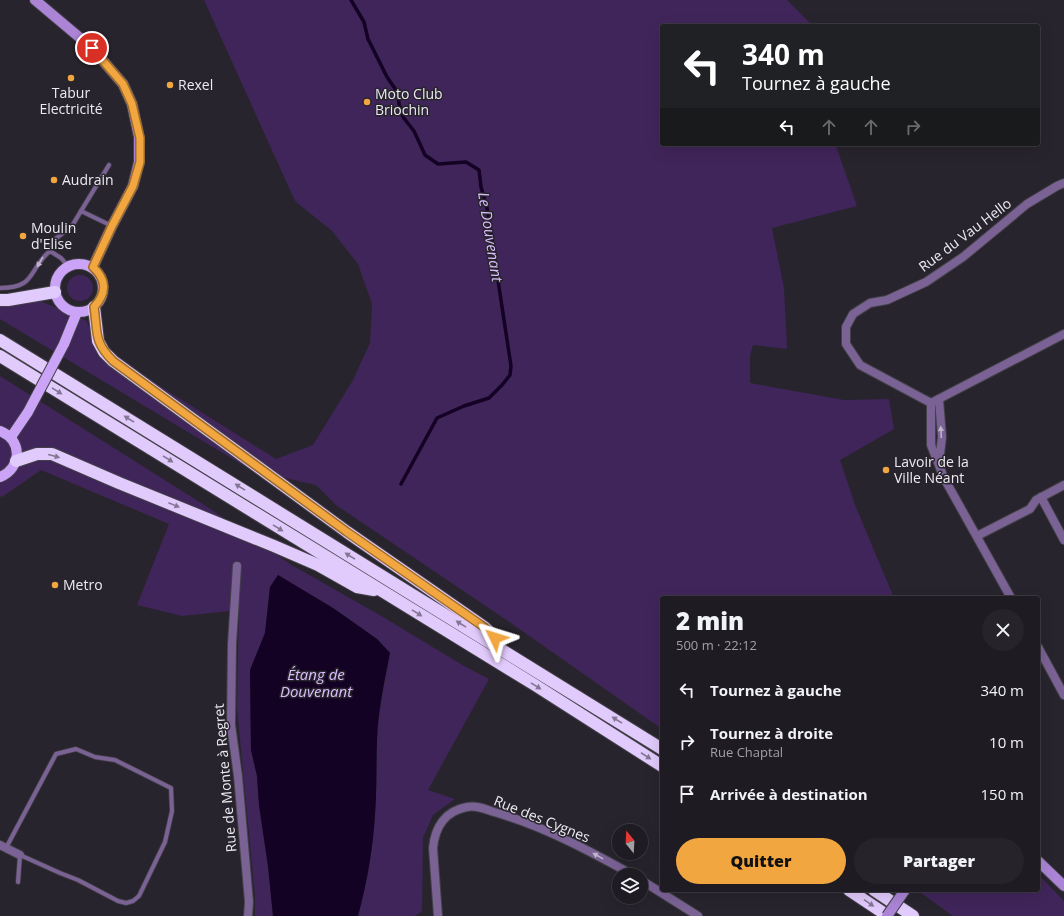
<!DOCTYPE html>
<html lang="fr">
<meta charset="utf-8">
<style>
body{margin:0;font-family:"Open Sans",sans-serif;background:#26242a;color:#f1f3f6;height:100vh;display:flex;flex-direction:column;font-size:15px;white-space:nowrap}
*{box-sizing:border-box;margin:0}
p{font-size:13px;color:#a1a1a5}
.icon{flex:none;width:22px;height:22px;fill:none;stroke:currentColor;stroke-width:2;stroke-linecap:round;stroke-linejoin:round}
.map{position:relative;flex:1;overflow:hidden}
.drawer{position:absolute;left:660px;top:596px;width:380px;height:296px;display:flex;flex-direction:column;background:#1e1b22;border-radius:4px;box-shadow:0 4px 16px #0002,0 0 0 1px #3c3940}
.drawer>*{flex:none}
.guide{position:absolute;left:660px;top:24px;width:380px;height:122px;border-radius:4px;box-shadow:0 4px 16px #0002,0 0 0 1px #3c3940;background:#202124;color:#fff;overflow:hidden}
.needle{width:26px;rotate:342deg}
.tools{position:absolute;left:612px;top:824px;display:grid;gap:8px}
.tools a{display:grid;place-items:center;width:36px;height:36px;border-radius:50%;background:#1e1b22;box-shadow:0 4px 16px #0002,0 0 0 1px #3c3940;font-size:20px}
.pin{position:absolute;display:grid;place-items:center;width:34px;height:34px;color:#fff;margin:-17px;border:2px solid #fff;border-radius:50%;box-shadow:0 1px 4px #0007}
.me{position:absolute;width:44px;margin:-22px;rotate:311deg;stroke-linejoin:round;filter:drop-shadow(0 0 3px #0008)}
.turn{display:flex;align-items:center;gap:14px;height:84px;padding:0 16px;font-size:18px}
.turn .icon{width:52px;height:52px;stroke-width:2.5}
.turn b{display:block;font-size:28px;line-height:34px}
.lanes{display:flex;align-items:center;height:38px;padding:0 16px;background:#0003;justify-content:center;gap:20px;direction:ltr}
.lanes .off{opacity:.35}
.round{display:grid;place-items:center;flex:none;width:42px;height:42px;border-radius:21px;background:#26242a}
.overview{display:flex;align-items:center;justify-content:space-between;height:68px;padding:0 16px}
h1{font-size:24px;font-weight:800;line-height:30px}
.cta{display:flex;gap:8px;margin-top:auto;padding:8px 16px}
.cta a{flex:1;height:46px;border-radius:24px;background:#f1a63f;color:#111;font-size:16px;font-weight:800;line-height:46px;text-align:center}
.cta a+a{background:#26242a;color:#f1f3f6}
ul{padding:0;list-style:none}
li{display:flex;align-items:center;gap:12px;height:52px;padding:0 16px}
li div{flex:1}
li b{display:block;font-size:15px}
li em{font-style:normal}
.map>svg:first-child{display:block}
</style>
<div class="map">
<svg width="1064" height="916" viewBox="0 0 1064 916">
<rect width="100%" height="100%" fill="#28242d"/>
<g fill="#40255a">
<polygon points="204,0 787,0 813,26 662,26 662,144 840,144 836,146 857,206 772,228 784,288 787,349 753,345 750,356 750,383 844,400 889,399 894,429 840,460 855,505 894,598 662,598 662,729 505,619 336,505 316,485 251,470 0,319 0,295 38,300 87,321 96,351 139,373 276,459 313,445 353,380 370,343 372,304 358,264 332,231 295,201"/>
<circle cx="80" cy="288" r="13"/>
<path d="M0,376L209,508L290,564L383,617L464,666L489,679L428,790L455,799L433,815L423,838L422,911L415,916H358C367,883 373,848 375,814C377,789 376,765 377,740C378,711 385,682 390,653L377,639L333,608L278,575L270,587L265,633L250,670L251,750L257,776L259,805L268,866L273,916H255V896L237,708L239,610L182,616L137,605L169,524L41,470L2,497L0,496Z"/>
<polygon points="1038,874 1064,901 1064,916 953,916 917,890 1038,890"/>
</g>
<path fill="#140224" d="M278,575L333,608L377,639L390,653C384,682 378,711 377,740C376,765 377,789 375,814C373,848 367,883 358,916H273L268,866L259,805L257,776L251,750L250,670L265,633L270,587Z"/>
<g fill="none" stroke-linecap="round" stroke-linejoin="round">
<polyline stroke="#140224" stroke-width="3.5" points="351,0 364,22 368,39 387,77 398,93 399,104 403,117 414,131 425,155 438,164 466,162 479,170 481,187 487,208 511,366 510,375 502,385 489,398 464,406 437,418 401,484"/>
<defs>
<g id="lane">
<polyline points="109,165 81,211 112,226"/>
<polyline points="50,251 54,240 72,226 81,211"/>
<path d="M0,288C37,288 28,269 50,251L61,258L68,266"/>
<polyline points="6,848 56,754 76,749 95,757 115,760 171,788 172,811 165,842 139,896 133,901 126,903 118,901 78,880 60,873 20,855 18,882"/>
</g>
<g id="street">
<polyline points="939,399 942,437 939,463"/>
<polyline points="931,403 860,365 846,344 846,327 853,314 870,303 887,300 926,282 963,257 1027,204 1057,186 1064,183"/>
<polyline points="931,403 931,445 944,478 1011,598"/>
<polyline points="931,403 1064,334"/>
<polyline points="1041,497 1064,540"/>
<polyline points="977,536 1030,509 1036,500 1064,485"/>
<polyline points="237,566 232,644 231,725 238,776 249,902 248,916"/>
<polyline points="1038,647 1064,695"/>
<polyline points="0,845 20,855"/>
<polyline points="641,880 698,916"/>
<path d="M438,916L433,848C435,827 445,811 467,807C476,805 485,809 494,812C543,826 588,850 633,875"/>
</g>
<g id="secondary">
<polyline points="35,0 92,48 123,84 132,104 139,137 139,162 133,186 112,226 93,267"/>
<polyline points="1038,861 1064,886"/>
</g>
<g id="primary">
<circle cx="79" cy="288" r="24"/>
<polyline points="64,344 77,312"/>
<path d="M0,431C23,440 22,468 0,477"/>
<polyline points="11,437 28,412"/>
</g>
<g id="highway">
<polyline points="0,300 8,300 55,292"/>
<polyline points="94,307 98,341 104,352 113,361 347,532 484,627 497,639"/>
<polyline points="0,340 662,749"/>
<polyline points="0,356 535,685 662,766"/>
<polyline points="16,461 37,454 52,454 119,483 274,546 318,565 357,587 374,590"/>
<polyline points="849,890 888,916"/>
<polyline points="874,890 913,916"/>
</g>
</defs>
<use href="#lane" stroke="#434048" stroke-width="5.5"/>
<use href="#street" stroke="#434048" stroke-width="10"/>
<use href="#secondary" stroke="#434048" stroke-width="12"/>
<use href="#primary" stroke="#434048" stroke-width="12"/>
<use href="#highway" stroke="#434048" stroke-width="14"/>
<use href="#lane" stroke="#7a6295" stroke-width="4"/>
<use href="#street" stroke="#7a6295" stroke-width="8"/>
<use href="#secondary" stroke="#ab84d5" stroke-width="10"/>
<use href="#primary" stroke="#cba4f7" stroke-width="10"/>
<use href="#highway" stroke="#e1cafc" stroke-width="12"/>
<defs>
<polyline id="secondary-bridge" points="887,916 905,890"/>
<polyline id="primary-bridge" points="28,412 64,344"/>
</defs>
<use href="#secondary-bridge" stroke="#434048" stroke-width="12" stroke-linecap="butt"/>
<use href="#primary-bridge" stroke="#434048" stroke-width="12" stroke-linecap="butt"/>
<use href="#secondary-bridge" stroke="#ab84d5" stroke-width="10"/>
<use href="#primary-bridge" stroke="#cba4f7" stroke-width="10"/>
</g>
<defs><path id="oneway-solid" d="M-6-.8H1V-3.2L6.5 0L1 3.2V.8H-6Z"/></defs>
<g fill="#beb4cc">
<use href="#oneway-solid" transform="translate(40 262) rotate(120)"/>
<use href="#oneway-solid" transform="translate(941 432) rotate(-93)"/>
<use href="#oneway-solid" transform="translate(598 856) rotate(-151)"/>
</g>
<g fill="#847794">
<use href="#oneway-solid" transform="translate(57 391) rotate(32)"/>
<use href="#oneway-solid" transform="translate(129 419) rotate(-148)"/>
<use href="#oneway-solid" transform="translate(54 456) rotate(15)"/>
<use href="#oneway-solid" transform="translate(168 459) rotate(32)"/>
<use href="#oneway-solid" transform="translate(240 487) rotate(-148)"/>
<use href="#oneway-solid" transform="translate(174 505) rotate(22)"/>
<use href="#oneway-solid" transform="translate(278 528) rotate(32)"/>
<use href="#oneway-solid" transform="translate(350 556) rotate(-148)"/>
<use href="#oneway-solid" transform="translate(417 613) rotate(32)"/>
<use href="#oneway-solid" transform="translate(461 624) rotate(-148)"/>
<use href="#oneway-solid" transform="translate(536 686) rotate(32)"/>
<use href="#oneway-solid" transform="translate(617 720) rotate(-148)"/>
<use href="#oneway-solid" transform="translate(646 756) rotate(33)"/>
<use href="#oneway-solid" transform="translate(869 903) rotate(34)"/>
</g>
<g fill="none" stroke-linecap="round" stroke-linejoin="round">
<defs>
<path id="route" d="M92,48L123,84L132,104L140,138V162L133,186L112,226L93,267C107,280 107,293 94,307C98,332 93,341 113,361L347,532L484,627L495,638"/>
</defs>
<use href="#route" stroke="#9d6c29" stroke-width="10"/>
<use href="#route" stroke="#f1a63f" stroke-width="7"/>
</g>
<g fill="#f1a63f" stroke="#28242d" stroke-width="1.5">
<circle cx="71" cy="78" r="4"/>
<circle cx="170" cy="85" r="4"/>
<circle cx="367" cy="102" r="4"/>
<circle cx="54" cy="180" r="4"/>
<circle cx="23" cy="236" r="4"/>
<circle cx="886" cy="470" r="4"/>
<circle cx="55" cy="585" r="4"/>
</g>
<g text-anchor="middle" stroke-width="3" stroke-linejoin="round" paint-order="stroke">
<g font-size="14" fill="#eceaf0" stroke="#28242d" text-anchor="start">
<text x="178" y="90">Rexel</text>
<text x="71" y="98" text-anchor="middle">Tabur<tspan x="71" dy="16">Electricité</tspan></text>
<text x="375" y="99">Moto Club<tspan x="375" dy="16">Briochin</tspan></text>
<text x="62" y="185">Audrain</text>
<text x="31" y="233">Moulin<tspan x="31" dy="16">d'Elise</tspan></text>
<text x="894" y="467">Lavoir de la<tspan x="894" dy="16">Ville Néant</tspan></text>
<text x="63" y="590">Metro</text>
</g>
<g font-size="14" fill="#eceaf0" stroke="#28242d">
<text transform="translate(965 235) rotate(-37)" y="5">Rue du Vau Hello</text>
<text transform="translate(225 778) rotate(-95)" y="5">Rue de Monte à Regret</text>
<text transform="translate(542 819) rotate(22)" y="5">Rue des Cygnes</text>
</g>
<g font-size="15" font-style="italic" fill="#dabdfc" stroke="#28242d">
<text transform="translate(490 237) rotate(81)" y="5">Le Douvenant</text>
<text x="316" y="680">Étang de<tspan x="316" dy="17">Douvenant</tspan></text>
</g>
</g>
</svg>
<div class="tools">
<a><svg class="needle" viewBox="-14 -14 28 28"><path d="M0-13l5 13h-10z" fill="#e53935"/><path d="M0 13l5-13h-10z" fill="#a1a1a5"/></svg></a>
<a><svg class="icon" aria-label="layers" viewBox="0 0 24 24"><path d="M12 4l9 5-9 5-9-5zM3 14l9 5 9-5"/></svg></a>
</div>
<div class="pin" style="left:92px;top:48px;background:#d93025"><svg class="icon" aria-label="arrive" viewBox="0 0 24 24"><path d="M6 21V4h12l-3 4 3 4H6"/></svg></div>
<svg class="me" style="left:495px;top:638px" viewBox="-20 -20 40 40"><path d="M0-17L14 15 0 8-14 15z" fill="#f1a63f" stroke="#fff" stroke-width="4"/></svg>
<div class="guide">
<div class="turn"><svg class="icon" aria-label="left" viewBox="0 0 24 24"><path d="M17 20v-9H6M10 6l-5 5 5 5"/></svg><div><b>340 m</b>Tournez à gauche</div></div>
<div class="lanes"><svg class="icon" aria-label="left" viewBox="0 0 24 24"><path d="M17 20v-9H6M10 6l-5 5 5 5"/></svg><svg class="icon off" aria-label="ahead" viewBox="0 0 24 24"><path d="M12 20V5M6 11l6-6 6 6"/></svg><svg class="icon off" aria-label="ahead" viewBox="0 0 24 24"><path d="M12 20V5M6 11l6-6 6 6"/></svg><svg class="icon off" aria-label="right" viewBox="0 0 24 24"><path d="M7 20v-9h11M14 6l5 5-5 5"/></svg></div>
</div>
<section class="drawer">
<div class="overview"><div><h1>2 min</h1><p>500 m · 22:12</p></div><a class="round"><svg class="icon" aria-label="close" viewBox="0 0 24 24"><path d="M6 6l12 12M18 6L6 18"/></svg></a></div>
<ul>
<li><svg class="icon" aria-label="left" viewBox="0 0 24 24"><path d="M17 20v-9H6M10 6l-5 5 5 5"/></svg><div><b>Tournez à gauche</b></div><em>340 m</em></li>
<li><svg class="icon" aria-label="right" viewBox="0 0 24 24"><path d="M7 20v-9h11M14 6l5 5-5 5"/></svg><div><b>Tournez à droite</b><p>Rue Chaptal</p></div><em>10 m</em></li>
<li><svg class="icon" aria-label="arrive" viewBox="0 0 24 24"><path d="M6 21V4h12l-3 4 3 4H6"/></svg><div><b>Arrivée à destination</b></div><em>150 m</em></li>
</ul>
<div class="cta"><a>Quitter</a><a>Partager</a></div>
</section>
</div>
